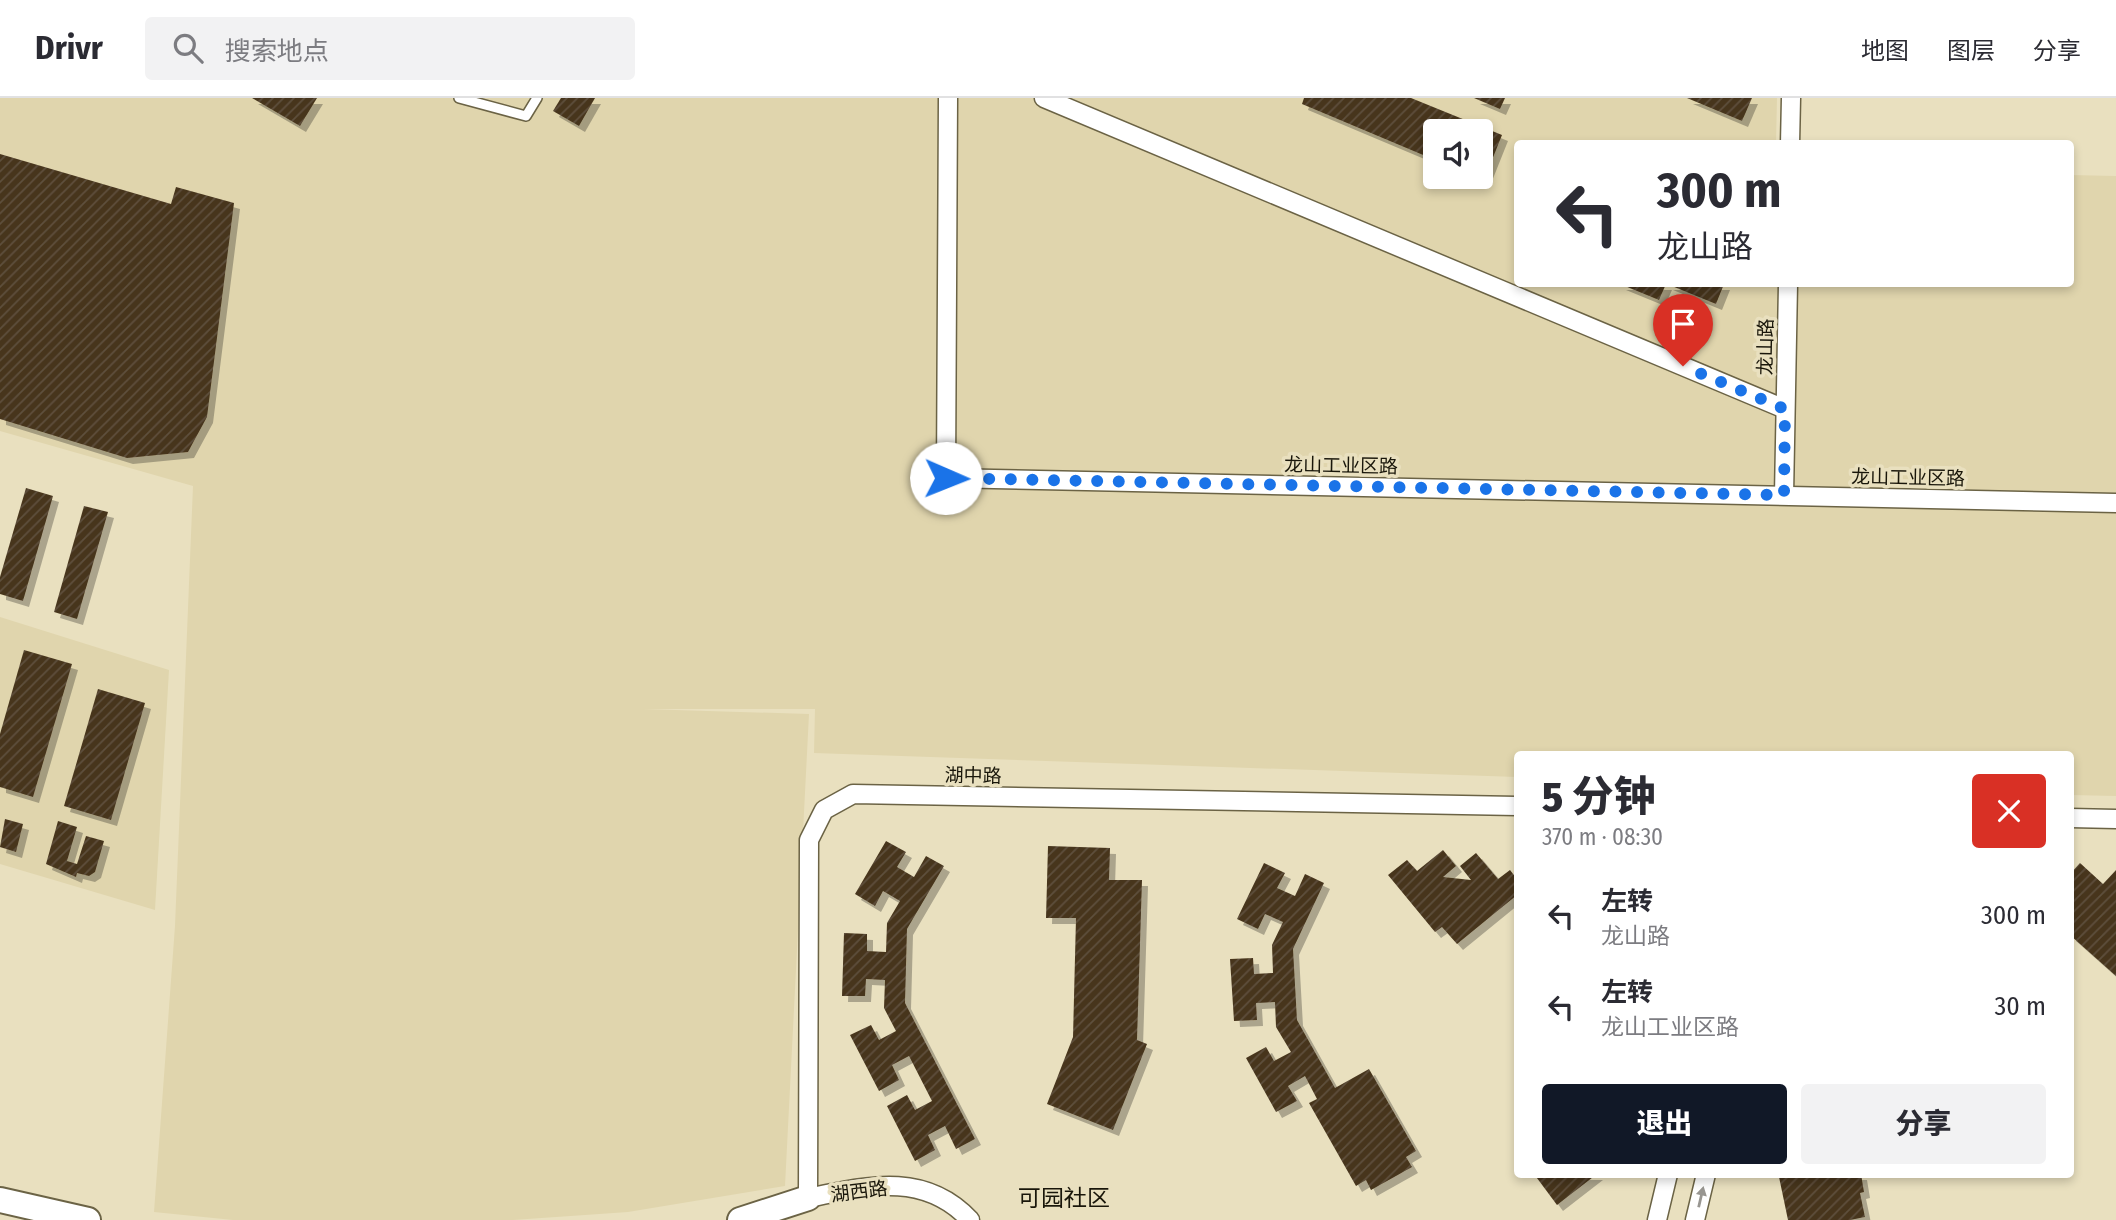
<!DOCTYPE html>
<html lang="zh">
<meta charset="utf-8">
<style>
body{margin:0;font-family:"Fira Sans Condensed","Noto Sans SC",sans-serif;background:#f2f2f3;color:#2b2b33;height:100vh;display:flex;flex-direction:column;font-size:26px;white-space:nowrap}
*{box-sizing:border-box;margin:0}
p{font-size:23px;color:#7c7c81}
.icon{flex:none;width:38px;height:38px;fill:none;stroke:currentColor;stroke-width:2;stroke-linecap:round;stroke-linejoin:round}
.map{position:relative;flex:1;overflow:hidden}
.panel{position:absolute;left:1514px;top:653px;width:560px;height:427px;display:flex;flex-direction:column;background:#fff;border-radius:7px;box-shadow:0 4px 10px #0003}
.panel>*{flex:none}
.hud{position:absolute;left:1514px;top:42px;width:560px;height:147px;border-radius:7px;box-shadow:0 4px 10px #0003;background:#fff;color:#2b2b33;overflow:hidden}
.buttons{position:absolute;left:1423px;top:21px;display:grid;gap:14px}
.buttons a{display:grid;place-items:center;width:70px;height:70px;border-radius:7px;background:#fff;box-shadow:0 4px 10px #0003;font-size:35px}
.pin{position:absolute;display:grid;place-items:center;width:60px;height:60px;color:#fff;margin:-72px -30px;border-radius:50% 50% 50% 0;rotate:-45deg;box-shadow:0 0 7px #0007}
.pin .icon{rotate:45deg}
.me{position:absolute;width:77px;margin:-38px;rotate:91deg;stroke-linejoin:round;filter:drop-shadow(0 0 5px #0008)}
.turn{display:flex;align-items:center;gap:24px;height:147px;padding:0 28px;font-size:32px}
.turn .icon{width:91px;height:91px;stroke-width:2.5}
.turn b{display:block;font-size:49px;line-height:60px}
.round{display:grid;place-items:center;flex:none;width:74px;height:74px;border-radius:7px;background:#f2f2f3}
.headline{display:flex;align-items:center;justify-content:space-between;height:119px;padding:0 28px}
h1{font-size:42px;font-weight:800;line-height:52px}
.action{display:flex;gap:14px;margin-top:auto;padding:14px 28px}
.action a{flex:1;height:80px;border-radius:7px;background:#111827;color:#fff;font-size:28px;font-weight:800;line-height:80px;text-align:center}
.action a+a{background:#f2f2f3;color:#2b2b33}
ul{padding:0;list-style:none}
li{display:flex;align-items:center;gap:21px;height:91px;padding:0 28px}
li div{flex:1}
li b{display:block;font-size:26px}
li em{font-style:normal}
header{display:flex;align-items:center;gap:42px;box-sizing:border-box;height:98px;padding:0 35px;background:#fff;border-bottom:2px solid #e1e1e2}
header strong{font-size:33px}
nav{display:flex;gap:38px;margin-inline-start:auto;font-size:24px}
.search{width:490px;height:63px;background:#f2f2f3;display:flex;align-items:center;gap:18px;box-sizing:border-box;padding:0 24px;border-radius:7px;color:#7c7c81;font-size:26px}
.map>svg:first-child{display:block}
</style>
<header>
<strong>Drivr</strong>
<div class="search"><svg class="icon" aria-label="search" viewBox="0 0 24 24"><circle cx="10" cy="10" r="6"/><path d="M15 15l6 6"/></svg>搜索地点</div>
<nav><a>地图</a><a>图层</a><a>分享</a></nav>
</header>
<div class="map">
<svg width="2116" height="1122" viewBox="0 0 2116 1122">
<defs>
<pattern id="building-hatch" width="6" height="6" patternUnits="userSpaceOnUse" patternTransform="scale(1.75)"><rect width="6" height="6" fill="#47351d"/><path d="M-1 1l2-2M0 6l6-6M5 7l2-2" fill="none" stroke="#5e4f3c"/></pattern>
<filter id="shadow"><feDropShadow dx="6" dy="6" stdDeviation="0" flood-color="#0004"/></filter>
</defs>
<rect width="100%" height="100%" fill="#e9e0bf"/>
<g fill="#e0d5ad" fill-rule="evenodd">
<path d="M0,0H1777L1776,45L1517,46V186H2070V77L2116,78V698L2070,697V656H1517V679L814,655L815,611H643L809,616L785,1088L628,1114L513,1122H233L154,1114L175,828L193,388L0,333ZM1435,33H1480V79H1435Z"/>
<polygon points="0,519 169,572 155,812 0,766"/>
</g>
<g fill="url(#building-hatch)" filter="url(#shadow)">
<polygon points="252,0 317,0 300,28"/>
<polygon points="561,0 595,0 579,28 553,13"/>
<polygon points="1304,0 1411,0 1502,37 1484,82 1480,81 1480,33 1435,33 1435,62 1302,6"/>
<polygon points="1474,0 1505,0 1500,11"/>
<polygon points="1687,0 1752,0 1742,23"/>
<polygon points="0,56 171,106 176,89 234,105 207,319 188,354 127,360 0,321"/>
<polygon points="1620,186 1666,186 1659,202"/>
<polygon points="1667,186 1724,186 1716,206"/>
<polygon points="26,390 53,398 23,503 0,496 0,479"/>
<polygon points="84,408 108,414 77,521 54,514"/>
<polygon points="24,552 72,566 33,699 0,689 0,636"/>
<polygon points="98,591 145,605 111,722 64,708"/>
<polygon points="5,721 23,726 16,754 0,749"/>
<polygon points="58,723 77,729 67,763 77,766 86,738 104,743 95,774 89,778 77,775 76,779 46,766"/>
<polygon points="886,743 906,754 897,769 914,779 926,758 944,768 907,831 905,905 975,1041 956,1051 945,1028 928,1037 935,1052 915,1063 887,1008 907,997 915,1012 932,1003 909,958 892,967 899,982 879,993 850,937 871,927 879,942 896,933 884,910 885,882 866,881 865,898 842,898 844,835 867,836 867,853 886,854 887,825 900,803 883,793 875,808 855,796"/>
<polygon points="1048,748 1110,750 1109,782 1142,782 1137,942 1147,946 1113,1032 1047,1006 1073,939 1076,820 1046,820"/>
<polygon points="1443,752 1456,768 1443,779 1471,782 1460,768 1476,755 1498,781 1510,772 1517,781 1517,797 1457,846 1442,829 1435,834 1388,777 1407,762 1417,773"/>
<polygon points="1264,765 1285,775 1277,790 1295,798 1305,776 1324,785 1293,851 1297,922 1335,990 1369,971 1416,1053 1406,1059 1412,1069 1371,1092 1366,1082 1356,1088 1309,1005 1317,1001 1305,978 1288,988 1297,1003 1276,1014 1246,960 1266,949 1274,963 1291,954 1276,929 1275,904 1256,905 1257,922 1234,923 1230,861 1253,860 1254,876 1273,875 1272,847 1283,824 1265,816 1258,831 1237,821"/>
<polygon points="2080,765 2103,786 2116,772 2116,878 2070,837 2070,776"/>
<polygon points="1534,1076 1597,1076 1557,1107"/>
<polygon points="1790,1076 1861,1076 1864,1094 1860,1095 1865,1119 1850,1122 1788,1122 1779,1079"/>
</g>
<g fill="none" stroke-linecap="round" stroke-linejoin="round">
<defs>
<polyline id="lane" points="459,0 526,18 537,0"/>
<g id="street">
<polyline points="948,0 946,380 2116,405"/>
<polyline points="1044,0 1785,311"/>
<polyline points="1790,46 1791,0"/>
<polyline points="1784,397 1788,186"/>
<polyline points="2070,720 2116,721"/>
<path d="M970,1122C924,1073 867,1088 808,1100L809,742L824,712L853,696L1517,708"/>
<polyline points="1657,1122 1668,1076"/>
<polyline points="1695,1122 1706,1076"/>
</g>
<g id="secondary">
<polyline points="0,1102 88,1122"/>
<polyline points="740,1122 808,1100"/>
</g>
</defs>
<use href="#lane" stroke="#6b6345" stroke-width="12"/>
<use href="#street" stroke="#6b6345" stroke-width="21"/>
<use href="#secondary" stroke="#6b6345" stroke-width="28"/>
<use href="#lane" stroke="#fff" stroke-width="9"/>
<use href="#street" stroke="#fff" stroke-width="18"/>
<use href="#secondary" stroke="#fff" stroke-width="24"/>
</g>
<defs><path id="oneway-solid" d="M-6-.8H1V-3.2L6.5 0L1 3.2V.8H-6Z" transform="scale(1.75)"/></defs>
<use fill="#989691" href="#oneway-solid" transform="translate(1701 1099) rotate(-77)"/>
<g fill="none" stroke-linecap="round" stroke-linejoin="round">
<polyline stroke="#1a73e8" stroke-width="12" stroke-dasharray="0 21.6" points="946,380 1784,397 1785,311 1683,268"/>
</g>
<g text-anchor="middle" stroke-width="7" stroke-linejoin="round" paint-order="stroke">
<g font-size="19" fill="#19160a" stroke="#e9e0bf">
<text transform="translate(1765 249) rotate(-89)" y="7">龙山路</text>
<text transform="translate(1341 367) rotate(1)" y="7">龙山工业区路</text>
<text transform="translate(1908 379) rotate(1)" y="7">龙山工业区路</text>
<text transform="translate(973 677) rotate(1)" y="7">湖中路</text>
<text transform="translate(859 1093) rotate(-7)" y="7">湖西路</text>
</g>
<g font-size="23" fill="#19160a" stroke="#e9e0bf">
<text x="1064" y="1108">可园社区</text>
</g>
</g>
</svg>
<div class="buttons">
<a><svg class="icon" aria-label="sound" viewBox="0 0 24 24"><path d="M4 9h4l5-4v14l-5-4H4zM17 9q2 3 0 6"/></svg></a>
</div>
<div class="pin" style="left:1683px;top:268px;background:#d93025"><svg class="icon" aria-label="arrive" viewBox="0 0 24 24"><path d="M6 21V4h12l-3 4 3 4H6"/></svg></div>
<svg class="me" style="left:946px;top:380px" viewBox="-20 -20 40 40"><circle r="19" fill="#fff"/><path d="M0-13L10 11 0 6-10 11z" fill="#1a73e8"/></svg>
<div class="hud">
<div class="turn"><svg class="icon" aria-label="left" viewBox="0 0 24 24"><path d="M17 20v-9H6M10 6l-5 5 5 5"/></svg><div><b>300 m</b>龙山路</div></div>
</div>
<section class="panel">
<div class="headline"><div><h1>5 分钟</h1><p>370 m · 08:30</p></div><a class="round" style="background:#d93025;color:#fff"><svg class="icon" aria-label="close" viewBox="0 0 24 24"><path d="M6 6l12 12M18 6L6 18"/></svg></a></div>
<ul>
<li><svg class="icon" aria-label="left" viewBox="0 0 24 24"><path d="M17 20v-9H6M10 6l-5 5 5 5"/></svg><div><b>左转</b><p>龙山路</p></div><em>300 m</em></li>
<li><svg class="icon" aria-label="left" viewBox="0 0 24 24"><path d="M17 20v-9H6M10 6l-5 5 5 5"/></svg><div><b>左转</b><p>龙山工业区路</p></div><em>30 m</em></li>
</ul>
<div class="action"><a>退出</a><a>分享</a></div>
</section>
</div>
